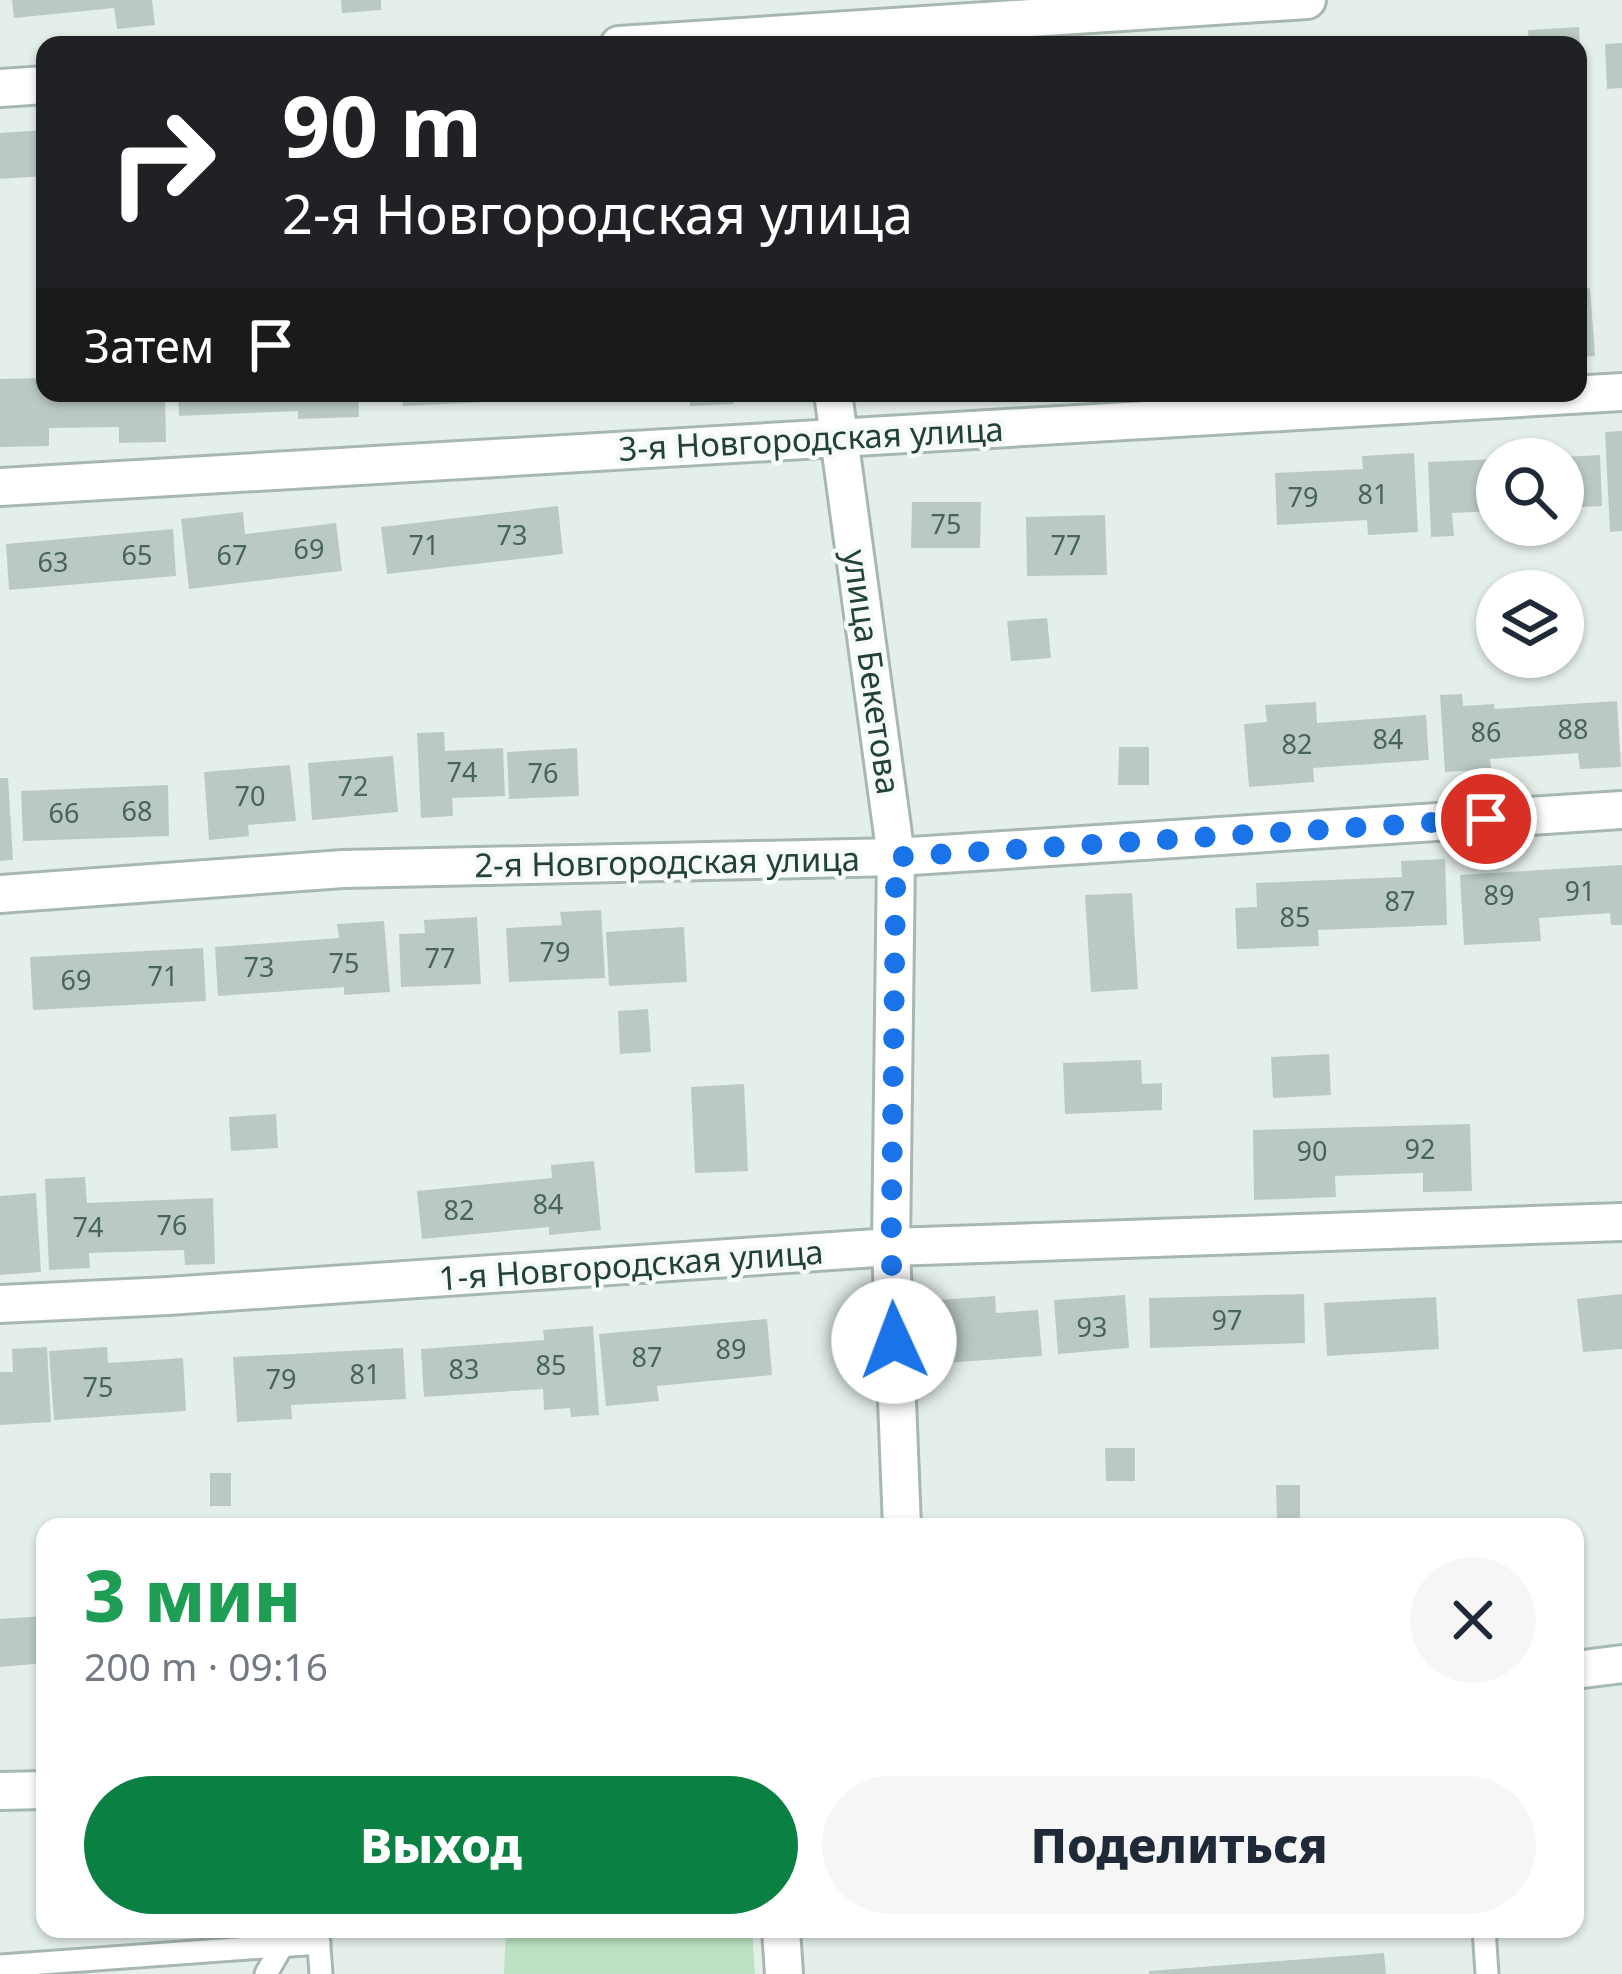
<!DOCTYPE html>
<html lang="ru">
<meta charset="utf-8">
<style>
body{margin:0;font-family:"Noto Sans",sans-serif;background:#f6f6f7;color:#1f2937;height:100vh;display:flex;flex-direction:column;font-size:45px;white-space:nowrap}
*{box-sizing:border-box;margin:0}
p{font-size:39px;color:#747a83}
.icon{flex:none;width:66px;height:66px;fill:none;stroke:currentColor;stroke-width:2;stroke-linecap:round;stroke-linejoin:round}
.map{position:relative;flex:1;overflow:hidden}
.details{position:absolute;left:36px;top:1518px;width:1548px;height:420px;display:flex;flex-direction:column;background:#fff;border-radius:24px;box-shadow:0 3px 9px #0004}
.details>*{flex:none}
.guide{position:absolute;left:36px;top:36px;width:1551px;height:366px;border-radius:24px;box-shadow:0 3px 9px #0004;background:#202124;color:#fff;overflow:hidden}
.fabs{position:absolute;left:1476px;top:438px;display:grid;gap:24px}
.fabs a{display:grid;place-items:center;width:108px;height:108px;border-radius:50%;background:#fff;box-shadow:0 3px 9px #0004;font-size:60px}
.pin{position:absolute;display:grid;place-items:center;width:102px;height:102px;color:#fff;margin:-51px;border:6px solid #fff;border-radius:50%;box-shadow:0 3px 12px #0007}
.me{position:absolute;width:132px;margin:-66px;rotate:358deg;stroke-linejoin:round;filter:drop-shadow(0 0 9px #0008)}
.turn{display:flex;align-items:center;gap:42px;height:252px;padding:0 48px;font-size:54px}
.turn .icon{width:156px;height:156px;stroke-width:2.5}
.turn b{display:block;font-size:84px;line-height:102px}
.then{display:flex;align-items:center;height:114px;padding:0 48px;background:#0003;gap:24px;font-size:45px}
.round{display:grid;place-items:center;flex:none;width:126px;height:126px;border-radius:63px;background:#f6f6f7}
.headline{display:flex;align-items:center;justify-content:space-between;height:204px;padding:0 48px}
h1{font-size:72px;font-weight:800;line-height:90px;color:#1e9e55}
.button{display:flex;gap:24px;margin-top:auto;padding:24px 48px}
.button a{flex:1;height:138px;border-radius:72px;background:#0b8043;color:#fff;font-size:48px;font-weight:800;line-height:138px;text-align:center}
.button a+a{background:#f6f6f7;color:#1f2937}
.map>svg:first-child{display:block}
</style>
<div class="map">
<svg width="1622" height="1974" viewBox="0 0 1622 1974">
<rect width="100%" height="100%" fill="#e5efe9"/>
<polygon fill="#bde1c3" points="506,1929 752,1929 755,1974 504,1974"/>
<g fill="#bacac2">
<polygon points="12,0 152,0 155,25 117,29 114,8 14,18"/>
<polygon points="341,0 381,0 381,10 342,13"/>
<polygon points="1579,27 1580,45 1529,45 1528,30"/>
<polygon points="1622,43 1622,88 1607,89 1605,44"/>
<polygon points="45,130 45,176 0,179 0,133"/>
<polygon points="1590,288 1595,356 1578,357 1578,289"/>
<polygon points="45,378 45,393 165,393 166,442 119,443 119,427 49,428 49,446 0,447 0,379"/>
<polygon points="178,393 358,393 359,417 298,419 298,411 179,416"/>
<polygon points="402,393 506,393 506,401 403,406"/>
<polygon points="689,393 734,393 734,404 690,406"/>
<polygon points="1622,431 1622,531 1610,532 1605,432"/>
<polygon points="1414,453 1418,532 1368,535 1367,520 1277,525 1275,473 1363,469 1362,456"/>
<polygon points="1600,455 1602,506 1563,508 1563,457"/>
<polygon points="1497,459 1497,511 1452,513 1454,536 1431,537 1428,462"/>
<polygon points="912,502 981,502 980,548 911,548"/>
<polygon points="558,506 563,554 387,574 381,527"/>
<polygon points="243,512 245,534 336,523 342,571 189,589 181,519"/>
<polygon points="1105,515 1107,575 1027,576 1026,517"/>
<polygon points="173,529 176,576 9,590 6,544"/>
<polygon points="1047,618 1051,658 1011,661 1007,621"/>
<polygon points="1462,694 1463,706 1494,704 1495,709 1617,701 1621,767 1580,769 1578,753 1490,759 1491,769 1445,772 1440,695"/>
<polygon points="1316,702 1317,723 1426,715 1429,760 1313,768 1314,782 1249,787 1244,724 1267,722 1265,705"/>
<polygon points="444,732 445,751 503,748 505,796 452,798 453,816 421,818 417,733"/>
<polygon points="1119,747 1149,747 1149,785 1118,785"/>
<polygon points="577,748 579,796 509,799 507,752"/>
<polygon points="393,756 398,812 312,820 308,763"/>
<polygon points="290,765 296,821 248,825 249,836 209,840 204,772"/>
<polygon points="0,778 8,778 13,860 0,861"/>
<polygon points="168,785 169,836 23,841 21,791"/>
<polygon points="1445,859 1447,925 1318,930 1319,946 1237,949 1235,908 1257,907 1256,883 1402,877 1401,861"/>
<polygon points="1622,865 1622,925 1611,925 1610,913 1539,918 1541,941 1464,945 1460,875"/>
<polygon points="1132,893 1138,989 1091,992 1085,895"/>
<polygon points="601,910 605,978 509,982 506,928 562,925 560,912"/>
<polygon points="477,917 481,984 401,987 399,934 425,933 424,920"/>
<polygon points="384,921 390,992 344,995 344,987 218,996 215,947 339,938 337,924"/>
<polygon points="684,927 687,982 609,986 606,932"/>
<polygon points="203,948 206,1001 33,1010 30,957"/>
<polygon points="648,1009 651,1052 620,1054 618,1011"/>
<polygon points="1329,1054 1331,1095 1273,1098 1271,1057"/>
<polygon points="1141,1060 1142,1084 1162,1083 1162,1110 1065,1114 1063,1063"/>
<polygon points="744,1084 748,1171 695,1173 691,1087"/>
<polygon points="276,1114 278,1148 231,1151 229,1117"/>
<polygon points="1470,1124 1472,1191 1423,1192 1423,1173 1335,1176 1336,1197 1254,1200 1253,1130"/>
<polygon points="594,1161 601,1230 549,1235 549,1227 422,1239 417,1191 552,1178 551,1165"/>
<polygon points="85,1177 87,1203 213,1198 215,1264 185,1265 184,1250 89,1253 90,1268 49,1270 45,1179"/>
<polygon points="36,1193 41,1272 0,1275 0,1196"/>
<polygon points="1304,1294 1305,1343 1150,1348 1149,1298"/>
<polygon points="1622,1294 1622,1349 1583,1352 1577,1299"/>
<polygon points="1125,1295 1129,1348 1058,1354 1054,1300"/>
<polygon points="995,1296 996,1313 1038,1310 1042,1356 930,1364 925,1301"/>
<polygon points="1436,1297 1439,1349 1327,1356 1324,1303"/>
<polygon points="767,1319 772,1375 657,1386 659,1401 606,1406 599,1334"/>
<polygon points="593,1326 599,1415 571,1417 570,1408 544,1410 543,1389 424,1397 421,1349 544,1340 543,1330"/>
<polygon points="47,1347 51,1422 0,1425 0,1372 13,1372 12,1349"/>
<polygon points="107,1347 108,1363 183,1358 186,1411 54,1420 49,1351"/>
<polygon points="403,1348 406,1399 291,1405 292,1419 237,1422 233,1357"/>
<polygon points="1105,1448 1135,1448 1135,1481 1106,1481"/>
<rect x="210" y="1473" width="21" height="33"/>
<polygon points="1276,1485 1300,1485 1300,1525 1277,1525"/>
<polygon points="45,1616 45,1663 0,1667 0,1619"/>
<polygon points="1384,1953 1386,1974 1149,1974 1149,1971"/>
</g>
<g fill="none" stroke-linecap="round" stroke-linejoin="round">
<defs>
<g id="service">
<polyline points="1484,1929 1487,1974"/>
<polyline points="318,1933 321,1974"/>
<polyline points="0,1966 319,1943"/>
<polyline points="266,1974 282,1946"/>
</g>
<g id="minor">
<polyline points="619,45 1307,0"/>
<polyline points="0,88 45,85"/>
<polyline points="833,393 896,857 891,1247 902,1527"/>
<polyline points="0,487 1622,392"/>
<polyline points="0,894 343,869 896,857 1622,810"/>
<polyline points="0,1304 168,1296 891,1247 1622,1222"/>
<polyline points="781,1929 784,1974"/>
</g>
<g id="secondary">
<polyline points="1575,1670 1622,1664"/>
<polyline points="0,1791 45,1790"/>
</g>
</defs>
<use href="#service" stroke="#a7b8b0" stroke-width="27"/>
<use href="#minor" stroke="#a7b8b0" stroke-width="42"/>
<use href="#secondary" stroke="#a3bbb0" stroke-width="42"/>
<use href="#service" stroke="#fff" stroke-width="21"/>
<use href="#minor" stroke="#fff" stroke-width="36"/>
<use href="#secondary" stroke="#fff" stroke-width="36"/>
</g>
<g fill="none" stroke-linecap="round" stroke-linejoin="round">
<polyline stroke="#1a73e8" stroke-width="21" stroke-dasharray="0 37.8" points="894,1341 891,1247 896,857 1486,819"/>
</g>
<g text-anchor="middle" stroke-width="9" stroke-linejoin="round" paint-order="stroke">
<g font-size="27" fill="#496459">
<text x="1373" y="504">81</text>
<text x="1303" y="507">79</text>
<text x="946" y="534">75</text>
<text x="512" y="545">73</text>
<text x="424" y="555">71</text>
<text x="1066" y="555">77</text>
<text x="309" y="559">69</text>
<text x="137" y="565">65</text>
<text x="232" y="565">67</text>
<text x="53" y="572">63</text>
<text x="1573" y="739">88</text>
<text x="1486" y="742">86</text>
<text x="1388" y="749">84</text>
<text x="1297" y="754">82</text>
<text x="462" y="782">74</text>
<text x="543" y="783">76</text>
<text x="353" y="796">72</text>
<text x="250" y="806">70</text>
<text x="137" y="821">68</text>
<text x="64" y="823">66</text>
<text x="1580" y="901">91</text>
<text x="1499" y="905">89</text>
<text x="1400" y="911">87</text>
<text x="1295" y="927">85</text>
<text x="555" y="962">79</text>
<text x="440" y="968">77</text>
<text x="344" y="973">75</text>
<text x="259" y="977">73</text>
<text x="163" y="986">71</text>
<text x="76" y="990">69</text>
<text x="1420" y="1159">92</text>
<text x="1312" y="1161">90</text>
<text x="548" y="1214">84</text>
<text x="459" y="1220">82</text>
<text x="172" y="1235">76</text>
<text x="88" y="1237">74</text>
<text x="1227" y="1330">97</text>
<text x="1092" y="1337">93</text>
<text x="731" y="1359">89</text>
<text x="647" y="1367">87</text>
<text x="551" y="1375">85</text>
<text x="464" y="1379">83</text>
<text x="365" y="1384">81</text>
<text x="281" y="1389">79</text>
<text x="98" y="1397">75</text>
</g>
<g font-size="33" fill="#234236" stroke="#f6fbf8">
<text transform="translate(811 439) rotate(-3)" y="12">3-я Новгородская улица</text>
<text transform="translate(872 672) rotate(82)" y="12">улица Бекетова</text>
<text transform="translate(667 862) rotate(-1)" y="12">2-я Новгородская улица</text>
<text transform="translate(631 1265) rotate(-4)" y="12">1-я Новгородская улица</text>
</g>
</g>
</svg>
<div class="fabs">
<a><svg class="icon" aria-label="search" viewBox="0 0 24 24"><circle cx="10" cy="10" r="6"/><path d="M15 15l6 6"/></svg></a>
<a><svg class="icon" aria-label="layers" viewBox="0 0 24 24"><path d="M12 4l9 5-9 5-9-5zM3 14l9 5 9-5"/></svg></a>
</div>
<div class="pin" style="left:1486px;top:819px;background:#d93025"><svg class="icon" aria-label="arrive" viewBox="0 0 24 24"><path d="M6 21V4h12l-3 4 3 4H6"/></svg></div>
<svg class="me" style="left:894px;top:1341px" viewBox="-20 -20 40 40"><circle r="19" fill="#fff"/><path d="M0-13L10 11 0 6-10 11z" fill="#1a73e8"/></svg>
<div class="guide">
<div class="turn"><svg class="icon" aria-label="right" viewBox="0 0 24 24"><path d="M7 20v-9h11M14 6l5 5-5 5"/></svg><div><b>90 m</b>2-я Новгородская улица</div></div>
<div class="then">Затем<svg class="icon" aria-label="arrive" viewBox="0 0 24 24"><path d="M6 21V4h12l-3 4 3 4H6"/></svg></div>
</div>
<section class="details">
<div class="headline"><div><h1>3 мин</h1><p>200 m · 09:16</p></div><a class="round"><svg class="icon" aria-label="close" viewBox="0 0 24 24"><path d="M6 6l12 12M18 6L6 18"/></svg></a></div>
<div class="button"><a>Выход</a><a>Поделиться</a></div>
</section>
</div>
